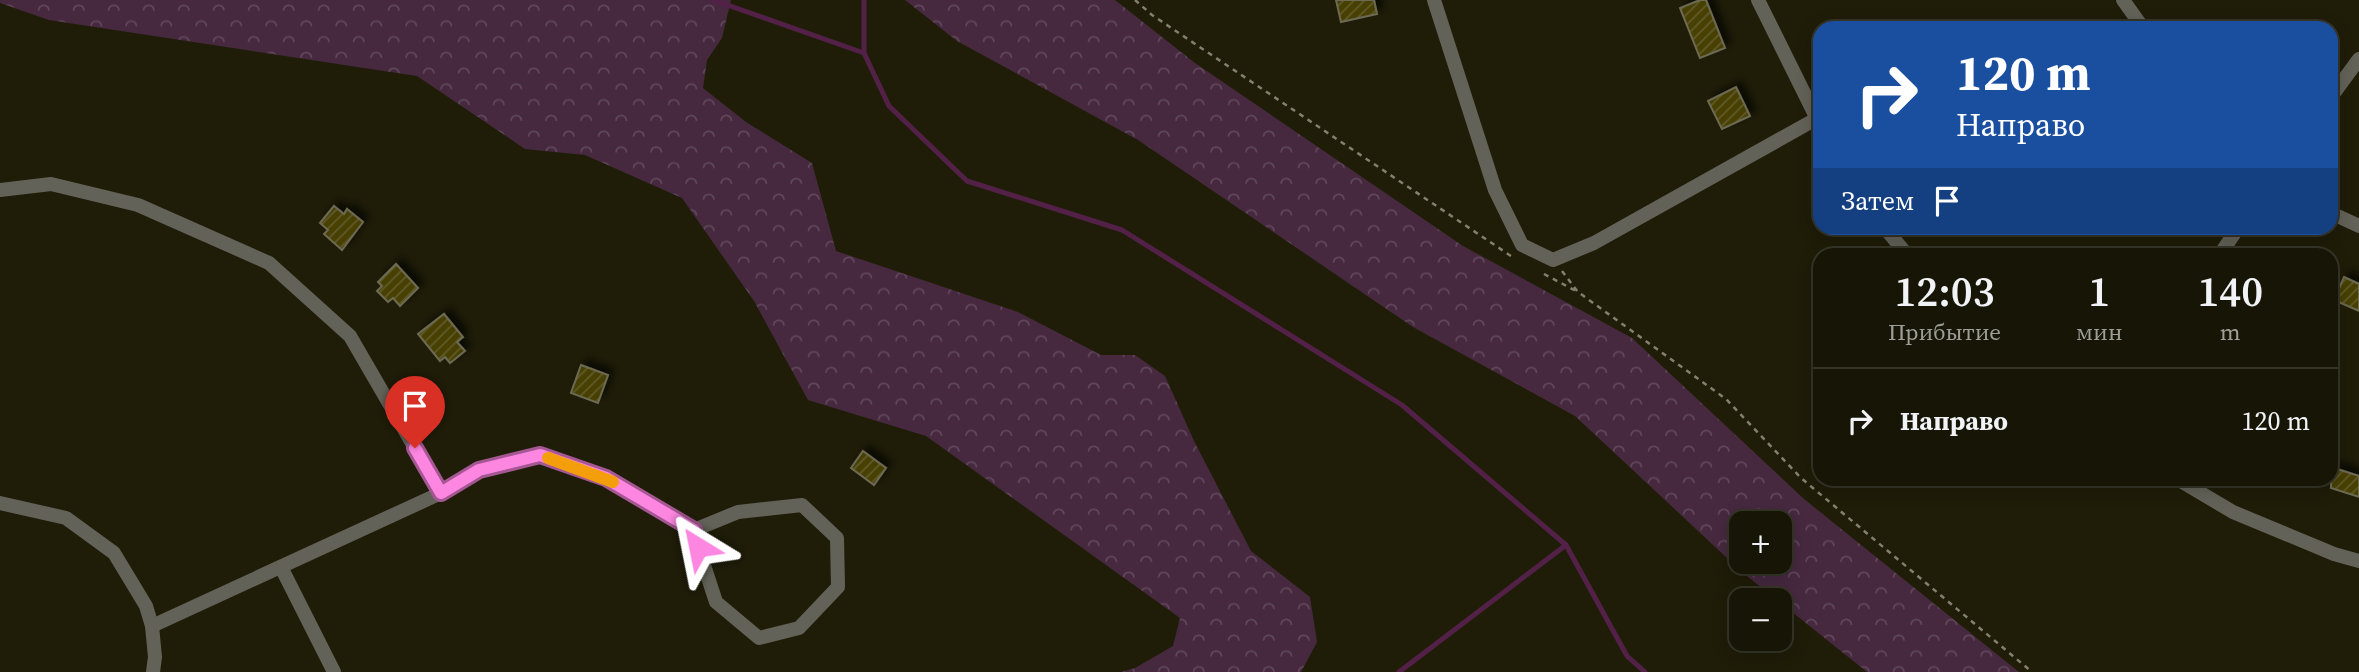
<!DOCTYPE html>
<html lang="ru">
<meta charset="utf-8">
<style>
body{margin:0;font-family:"Source Serif 4",serif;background:#201f10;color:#f1f3f6;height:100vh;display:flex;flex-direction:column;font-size:26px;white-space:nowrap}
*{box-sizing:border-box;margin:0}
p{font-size:23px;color:#9e9f9b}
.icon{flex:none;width:38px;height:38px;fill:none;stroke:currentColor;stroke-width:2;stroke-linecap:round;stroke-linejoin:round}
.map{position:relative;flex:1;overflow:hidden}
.details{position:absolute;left:1813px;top:248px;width:525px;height:238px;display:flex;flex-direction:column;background:#171606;border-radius:21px;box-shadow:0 4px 18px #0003,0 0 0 2px #363528}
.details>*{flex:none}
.top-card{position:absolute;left:1813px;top:21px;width:525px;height:214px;border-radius:21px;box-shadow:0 4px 18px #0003,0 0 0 2px #363528;background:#1a4fa0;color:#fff;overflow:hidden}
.buttons{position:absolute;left:1729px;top:511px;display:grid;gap:14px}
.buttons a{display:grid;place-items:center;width:63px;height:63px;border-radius:14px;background:#171606;box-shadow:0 4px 18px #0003,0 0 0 2px #363528;font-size:35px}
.pin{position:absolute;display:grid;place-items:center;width:60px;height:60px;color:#fff;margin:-72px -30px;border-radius:50% 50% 50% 0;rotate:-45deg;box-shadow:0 0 7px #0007}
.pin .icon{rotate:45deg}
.me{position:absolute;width:77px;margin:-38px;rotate:325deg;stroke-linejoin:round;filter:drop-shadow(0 0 5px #0008)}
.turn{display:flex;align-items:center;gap:24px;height:147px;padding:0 28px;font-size:32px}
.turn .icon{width:91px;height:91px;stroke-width:2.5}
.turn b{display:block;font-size:49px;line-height:60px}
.then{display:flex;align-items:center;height:66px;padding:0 28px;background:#0003;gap:14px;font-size:26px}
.eta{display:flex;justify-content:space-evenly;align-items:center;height:119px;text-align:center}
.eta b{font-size:42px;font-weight:600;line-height:49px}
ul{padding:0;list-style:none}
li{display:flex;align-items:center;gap:21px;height:105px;padding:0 28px;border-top:2px solid #363528}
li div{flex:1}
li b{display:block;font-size:26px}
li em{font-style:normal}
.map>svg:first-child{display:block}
</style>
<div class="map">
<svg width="2359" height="672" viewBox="0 0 2359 672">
<defs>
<pattern id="forest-crowns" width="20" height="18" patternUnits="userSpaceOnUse" patternTransform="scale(1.75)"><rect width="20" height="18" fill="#46293f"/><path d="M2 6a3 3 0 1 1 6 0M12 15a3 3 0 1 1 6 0" fill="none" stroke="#60475a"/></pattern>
<pattern id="building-hatch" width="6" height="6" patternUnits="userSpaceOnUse" patternTransform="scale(1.75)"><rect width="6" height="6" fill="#474005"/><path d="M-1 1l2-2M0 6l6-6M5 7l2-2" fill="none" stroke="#615b28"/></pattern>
<filter id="shadow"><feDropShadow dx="6" dy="-6" stdDeviation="3.5" flood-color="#0009"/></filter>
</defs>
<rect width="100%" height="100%" fill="#1f1d08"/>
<g fill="url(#forest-crowns)" fill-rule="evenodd">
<polygon points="0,0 731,0 722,38 707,60 703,88 746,122 812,163 836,251 1018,312 1101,355 1135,355 1165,376 1194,441 1251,551 1310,597 1317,642 1301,672 1121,672 1135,668 1173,646 1180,618 926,436 808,400 754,301 682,198 585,155 525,149 417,76 49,20 0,3"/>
<path d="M905,0H1115L1195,63L1463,246L1632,338L1804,499L2019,672H1867L1742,572L1575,416L1413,327L1138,140L957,41ZM1741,523H1780V562H1741Z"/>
</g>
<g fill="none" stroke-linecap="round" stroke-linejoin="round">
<g stroke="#532148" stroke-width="5">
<polyline points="713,0 864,53 889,106 967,181 1122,230 1402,405 1566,545 1627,656 1645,672"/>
<polyline points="864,53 864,0"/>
<polyline points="1399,672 1566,545"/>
</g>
</g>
<g fill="url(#building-hatch)" stroke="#6d6a53" stroke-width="2" filter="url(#shadow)">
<polygon points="1336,0 1374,0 1377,14 1341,22"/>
<polygon points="1700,0 1706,0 1725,48 1700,58 1680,8"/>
<polygon points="1736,87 1750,116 1722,129 1708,101"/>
<polygon points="334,206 344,214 347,209 363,222 342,250 324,234 328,230 320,223"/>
<polygon points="396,264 418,288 400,306 393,298 388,302 377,291 382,286 378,282"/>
<polygon points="2344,277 2359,284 2359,311 2334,300"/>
<polygon points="444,314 463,337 457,342 465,351 450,363 445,357 440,361 418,334"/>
<polygon points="581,365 608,375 598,403 571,393"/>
<polygon points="863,451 886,468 874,485 851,468"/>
<polygon points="2331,467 2359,476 2359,497 2331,488"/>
</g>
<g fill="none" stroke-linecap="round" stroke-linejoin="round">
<g stroke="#828170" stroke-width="2.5" stroke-dasharray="5 5" stroke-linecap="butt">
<polyline points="1135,0 1152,15 1511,256"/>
<polyline points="1562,271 1578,292 1726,399 1801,478 2032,672"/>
<polyline points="1544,274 1576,291"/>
</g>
<g stroke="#636258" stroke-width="14">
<polyline points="1434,0 1495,190 1522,245 1553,260 1594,243 1816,119"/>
<polyline points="1758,0 1820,125"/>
<polyline points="2123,0 2143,28"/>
<polyline points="2331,97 2359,59"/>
<polyline points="0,190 51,184 138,205 269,263 350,336 441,493"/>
<polyline points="2331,213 2359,226"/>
<polyline points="1885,228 1908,256"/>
<polyline points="2219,256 2238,228"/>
<polyline points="2179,480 2233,512 2334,554 2359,561"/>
<polyline points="0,503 66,518 114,553 146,606 152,626 155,657 153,672"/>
<polyline points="281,567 334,672"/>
<polyline points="152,626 441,493 479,470 540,455 606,478 694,530 698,547 716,602 759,638 799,628 838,587 837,538 802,505 738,512 694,530"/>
</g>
</g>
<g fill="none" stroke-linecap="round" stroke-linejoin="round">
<defs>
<polyline id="route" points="415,448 441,493 479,470 540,455 606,478 694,530 698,547"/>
</defs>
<use href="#route" stroke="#a45792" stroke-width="18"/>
<use href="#route" stroke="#fd86e1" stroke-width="12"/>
<polyline stroke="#f59e0b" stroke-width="12" points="548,458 613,482"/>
</g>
</svg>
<div class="buttons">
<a>+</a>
<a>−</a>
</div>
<div class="pin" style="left:415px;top:448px;background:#d93025"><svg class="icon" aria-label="arrive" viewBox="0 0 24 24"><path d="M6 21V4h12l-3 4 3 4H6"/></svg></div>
<svg class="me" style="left:698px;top:547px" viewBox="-20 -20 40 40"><path d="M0-17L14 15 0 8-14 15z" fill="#fd86e1" stroke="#fff" stroke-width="4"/></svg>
<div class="top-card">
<div class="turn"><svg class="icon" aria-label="right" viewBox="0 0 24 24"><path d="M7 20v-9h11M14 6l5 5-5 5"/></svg><div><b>120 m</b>Направо</div></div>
<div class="then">Затем<svg class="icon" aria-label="arrive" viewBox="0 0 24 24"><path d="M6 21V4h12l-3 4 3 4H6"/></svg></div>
</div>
<section class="details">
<div class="eta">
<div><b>12:03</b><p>Прибытие</p></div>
<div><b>1</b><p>мин</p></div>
<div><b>140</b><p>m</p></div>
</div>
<ul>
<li><svg class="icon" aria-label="right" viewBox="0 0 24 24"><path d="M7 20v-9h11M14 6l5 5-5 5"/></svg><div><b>Направо</b></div><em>120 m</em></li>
</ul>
</section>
</div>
